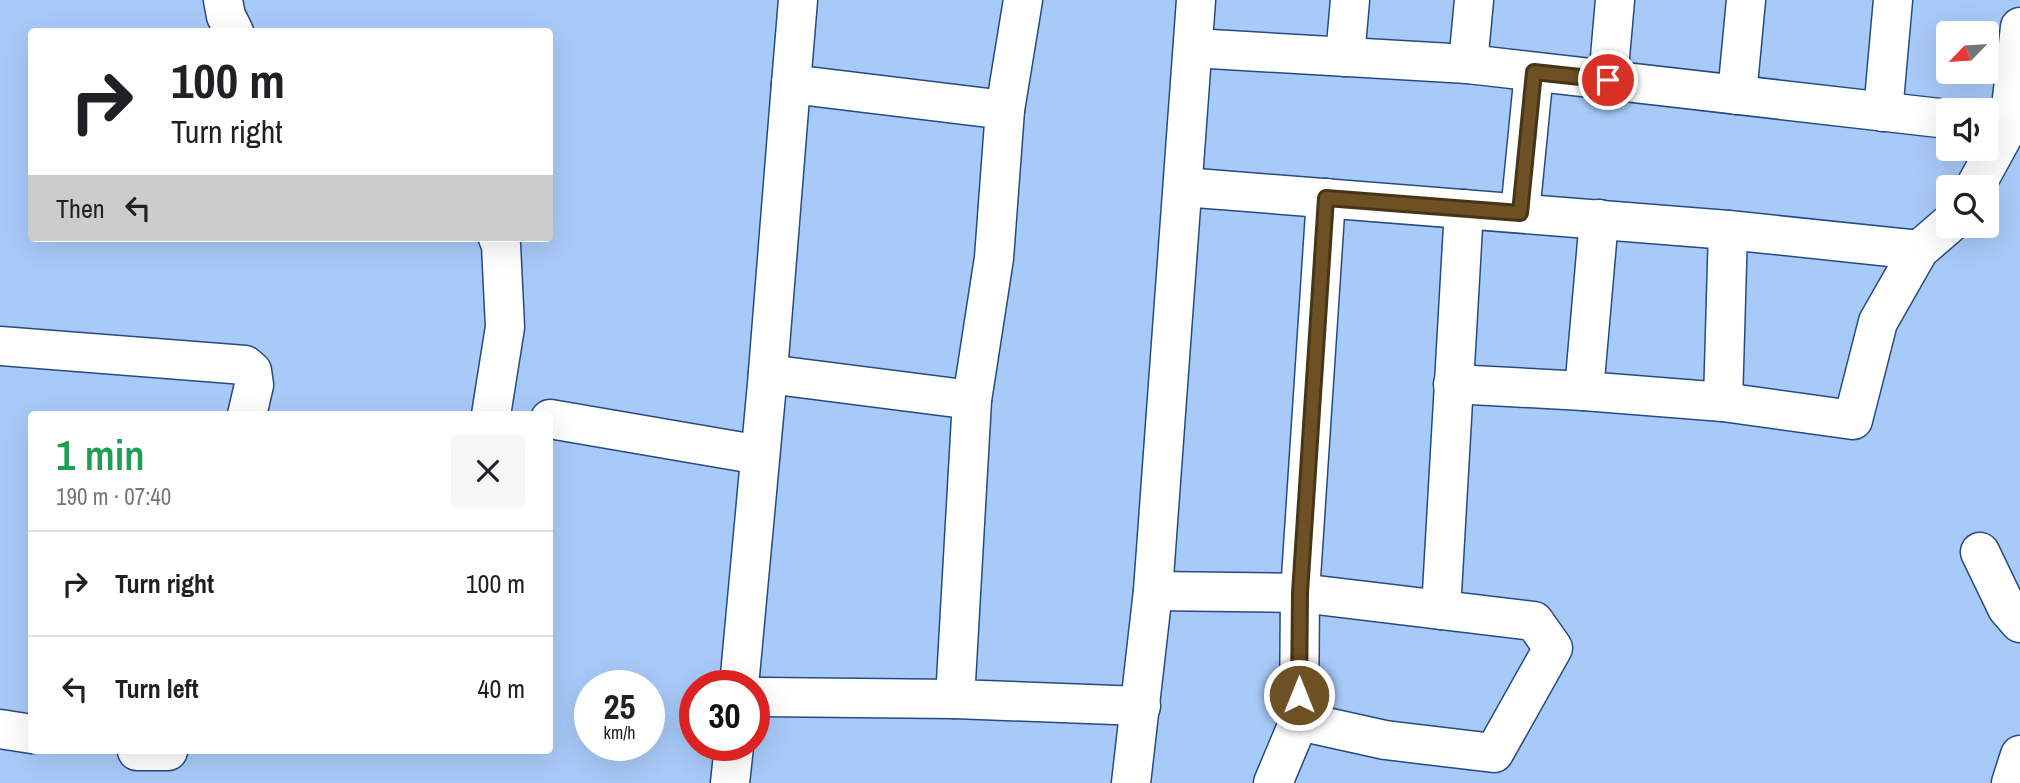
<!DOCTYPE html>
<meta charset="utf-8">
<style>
body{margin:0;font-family:"Archivo Narrow",sans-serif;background:#f6f6f6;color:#202124;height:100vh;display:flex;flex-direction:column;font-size:26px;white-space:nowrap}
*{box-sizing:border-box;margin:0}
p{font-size:23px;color:#757577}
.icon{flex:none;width:38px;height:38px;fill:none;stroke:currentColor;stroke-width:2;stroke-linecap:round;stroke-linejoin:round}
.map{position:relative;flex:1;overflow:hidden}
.details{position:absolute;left:28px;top:411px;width:525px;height:343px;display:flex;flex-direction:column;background:#fff;border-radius:7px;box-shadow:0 7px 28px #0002}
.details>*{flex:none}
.guide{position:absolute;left:28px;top:28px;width:525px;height:214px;border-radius:7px;box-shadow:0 7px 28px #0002;background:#fff;color:#202124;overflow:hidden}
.needle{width:46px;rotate:245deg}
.controls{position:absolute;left:1936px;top:21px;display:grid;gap:14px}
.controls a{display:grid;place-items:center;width:63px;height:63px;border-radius:7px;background:#fff;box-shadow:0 7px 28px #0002;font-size:35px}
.speed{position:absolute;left:574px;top:670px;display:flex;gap:14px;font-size:35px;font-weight:700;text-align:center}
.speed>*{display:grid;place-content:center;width:91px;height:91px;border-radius:50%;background:#fff;box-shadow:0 7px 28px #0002;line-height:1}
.speed small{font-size:18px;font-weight:400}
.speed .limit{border:10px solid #d22;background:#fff;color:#111}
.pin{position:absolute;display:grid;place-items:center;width:60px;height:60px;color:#fff;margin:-30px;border:4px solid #fff;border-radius:50%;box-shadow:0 2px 7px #0007}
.me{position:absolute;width:77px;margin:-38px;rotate:0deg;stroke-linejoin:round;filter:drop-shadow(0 0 5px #0008)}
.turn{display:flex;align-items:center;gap:24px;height:147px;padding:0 28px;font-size:32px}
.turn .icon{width:91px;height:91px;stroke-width:2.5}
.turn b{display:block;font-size:49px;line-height:60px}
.then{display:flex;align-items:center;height:66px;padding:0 28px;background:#0003;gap:14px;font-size:26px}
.round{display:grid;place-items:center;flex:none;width:74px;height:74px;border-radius:7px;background:#f6f6f6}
.overview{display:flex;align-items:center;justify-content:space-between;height:119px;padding:0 28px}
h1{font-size:42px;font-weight:600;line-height:52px;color:#1e9e55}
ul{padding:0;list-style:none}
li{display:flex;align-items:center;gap:21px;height:105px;padding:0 28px;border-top:2px solid #e0e0e0}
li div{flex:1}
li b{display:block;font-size:26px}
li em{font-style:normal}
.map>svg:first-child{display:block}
</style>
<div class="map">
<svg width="2020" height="783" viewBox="0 0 2020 783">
<rect width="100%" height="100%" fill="#a8caf9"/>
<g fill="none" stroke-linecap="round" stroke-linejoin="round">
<defs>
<g id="minor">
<polyline points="223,0 226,16 234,32"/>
<polyline points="1193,48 1468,64 1948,119"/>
<polyline points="1345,57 1350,0"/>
<polyline points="1468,64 1474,0"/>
<polyline points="1608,80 1615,0"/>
<polyline points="791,84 798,0"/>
<polyline points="1737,95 1746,0"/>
<polyline points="1005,110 1023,0"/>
<polyline points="1883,112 1893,0"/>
<polyline points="1183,187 1728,230 1919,250"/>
<polyline points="1975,187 2009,125 2020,27"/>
<polyline points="1520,213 1534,72"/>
<polyline points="1599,219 1584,391 1723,402 1728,230"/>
<polyline points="0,346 245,365 252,371 254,385 247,415"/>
<polyline points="768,374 972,400"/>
<polyline points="1453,384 1584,391"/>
<polyline points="1723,402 1853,420 1878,322 1919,250 1948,225"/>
<polyline points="491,415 505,327 501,245 498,238"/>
<polyline points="550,419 760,455"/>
<polyline points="1980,552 2007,608 2020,623"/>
<polyline points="1153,591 1300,593 1534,621 1553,648 1494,753 1385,740 1299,721 1273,783"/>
<polyline points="1441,610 1464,209"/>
<polyline points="739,686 767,384 791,84 1005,110 994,258 972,400 955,699 1141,706"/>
<polyline points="754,697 955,699"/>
<polyline points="1299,721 1300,593 1326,198"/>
<polyline points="0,729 32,734"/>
<polyline points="137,751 168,751"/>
<polyline points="730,783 734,746"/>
<polyline points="1131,783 1153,591 1196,0"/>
<polyline points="2011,783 2020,755"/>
</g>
</defs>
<use href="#minor" stroke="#264b7e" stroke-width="41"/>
<use href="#minor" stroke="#fff" stroke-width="38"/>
</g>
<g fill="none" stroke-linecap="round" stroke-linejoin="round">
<defs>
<polyline id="route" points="1299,695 1300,593 1326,198 1520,213 1534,72 1608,80"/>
</defs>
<use href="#route" stroke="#473517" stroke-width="18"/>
<use href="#route" stroke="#6d5124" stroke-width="12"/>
</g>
</svg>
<div class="controls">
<a><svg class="needle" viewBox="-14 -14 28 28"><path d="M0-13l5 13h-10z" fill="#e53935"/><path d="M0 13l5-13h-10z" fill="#757577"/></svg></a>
<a><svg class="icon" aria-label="sound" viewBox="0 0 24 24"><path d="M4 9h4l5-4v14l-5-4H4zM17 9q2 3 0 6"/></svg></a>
<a><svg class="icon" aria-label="search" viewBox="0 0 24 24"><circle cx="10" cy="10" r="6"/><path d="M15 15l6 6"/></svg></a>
</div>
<div class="speed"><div>25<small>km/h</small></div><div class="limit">30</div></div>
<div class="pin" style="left:1608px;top:80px;background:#d93025"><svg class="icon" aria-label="arrive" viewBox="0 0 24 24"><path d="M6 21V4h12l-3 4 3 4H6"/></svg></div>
<svg class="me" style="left:1299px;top:695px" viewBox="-20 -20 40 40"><circle r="17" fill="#6d5124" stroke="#fff" stroke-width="3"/><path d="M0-11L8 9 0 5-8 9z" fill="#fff"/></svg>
<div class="guide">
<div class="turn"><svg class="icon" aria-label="right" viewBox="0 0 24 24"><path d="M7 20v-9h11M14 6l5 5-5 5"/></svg><div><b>100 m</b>Turn right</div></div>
<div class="then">Then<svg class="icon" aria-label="left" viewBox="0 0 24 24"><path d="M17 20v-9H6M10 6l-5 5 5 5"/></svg></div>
</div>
<section class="details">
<div class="overview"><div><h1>1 min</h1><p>190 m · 07:40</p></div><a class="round"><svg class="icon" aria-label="close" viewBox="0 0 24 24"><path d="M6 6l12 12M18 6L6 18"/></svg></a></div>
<ul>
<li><svg class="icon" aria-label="right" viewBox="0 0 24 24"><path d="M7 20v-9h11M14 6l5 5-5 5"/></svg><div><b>Turn right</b></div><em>100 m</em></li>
<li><svg class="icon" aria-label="left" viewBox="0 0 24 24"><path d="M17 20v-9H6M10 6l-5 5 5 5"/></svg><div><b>Turn left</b></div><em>40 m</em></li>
</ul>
</section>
</div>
